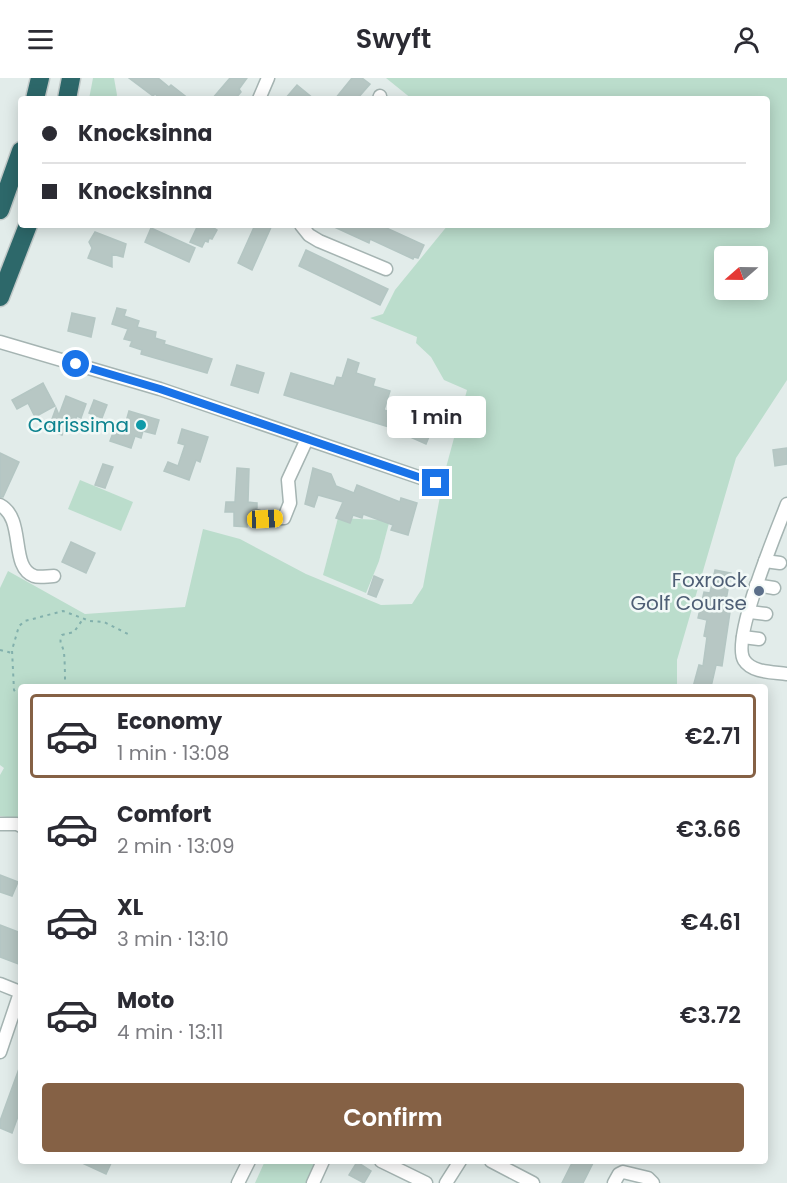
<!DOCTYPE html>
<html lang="en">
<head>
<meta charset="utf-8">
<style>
  body { margin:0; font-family:Poppins,sans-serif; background:#f2f2f3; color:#2b2b33; height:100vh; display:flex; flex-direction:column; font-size:22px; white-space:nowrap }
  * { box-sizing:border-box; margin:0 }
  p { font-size:20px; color:#7c7c81 }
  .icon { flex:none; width:33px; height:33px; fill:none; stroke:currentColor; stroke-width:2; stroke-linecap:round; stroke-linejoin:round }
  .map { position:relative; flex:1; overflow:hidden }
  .side { position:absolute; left:18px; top:606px; width:750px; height:480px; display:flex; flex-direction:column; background:#fff; border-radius:6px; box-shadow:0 3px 15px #0003 }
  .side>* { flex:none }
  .guide { position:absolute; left:18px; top:18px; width:752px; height:132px; border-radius:6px; box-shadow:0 3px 15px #0003; display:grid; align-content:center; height:132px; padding:0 24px; background:#fff }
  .needle { width:39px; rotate:250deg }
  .tools { position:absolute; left:714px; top:168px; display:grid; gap:12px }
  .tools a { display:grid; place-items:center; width:54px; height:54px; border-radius:6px; background:#fff; box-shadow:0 3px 15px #0003; font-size:30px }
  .end { position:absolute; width:27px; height:27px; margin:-14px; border:8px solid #1a73e8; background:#fff; box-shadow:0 0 0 3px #fff }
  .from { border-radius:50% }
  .bubble { position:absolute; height:42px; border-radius:6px; background:#fff; box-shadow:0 3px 15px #0003; font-size:20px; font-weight:600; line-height:42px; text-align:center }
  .car { position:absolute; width:18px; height:36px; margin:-18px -9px; border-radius:8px; box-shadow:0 0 4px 2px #0007; background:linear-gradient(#f5c518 24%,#345 0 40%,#f5c518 0 76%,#345 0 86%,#f5c518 0) }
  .guide b { display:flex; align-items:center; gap:21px; height:57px; font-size:22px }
  .guide b+b { border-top:2px solid #e1e1e2 }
  .guide i { width:15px; height:15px; background:#2b2b33 }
  ul { padding:10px 0 0; list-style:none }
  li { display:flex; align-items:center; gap:18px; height:84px; margin:0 12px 9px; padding:0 12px; border:3px solid transparent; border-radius:6px }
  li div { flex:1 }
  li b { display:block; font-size:22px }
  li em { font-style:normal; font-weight:600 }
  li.selected { border-color:#856145 }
  li>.icon { width:54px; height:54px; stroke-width:1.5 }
  .cta { display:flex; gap:12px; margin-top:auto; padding:12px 24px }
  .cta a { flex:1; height:69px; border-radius:6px; background:#856145; color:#fff; font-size:24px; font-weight:600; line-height:69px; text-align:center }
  header { display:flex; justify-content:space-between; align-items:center; height:78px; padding:0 24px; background:#fff; font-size:27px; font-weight:600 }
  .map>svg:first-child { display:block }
</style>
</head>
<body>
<header><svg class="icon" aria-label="menu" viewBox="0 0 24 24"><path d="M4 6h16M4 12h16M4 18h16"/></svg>Swyft<svg class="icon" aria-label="person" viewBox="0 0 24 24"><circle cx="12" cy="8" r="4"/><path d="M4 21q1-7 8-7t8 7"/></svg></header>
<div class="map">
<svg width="787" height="1105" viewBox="0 0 787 1105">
  <rect width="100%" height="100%" fill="#e2ecea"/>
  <!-- green -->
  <g fill="#bdc" fill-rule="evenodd">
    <path d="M93,0H114L117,17L116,21H89Z"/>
    <path d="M386,0H787V302L736,380L677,582V609H21V741L0,738V697L4,690L0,687V510L8,493L85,536L185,529L203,451L240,461L306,496L381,527L412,526L423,509L444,397L467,312L444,302L431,279L416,265L417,259L370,240L383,236L395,212L448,147H766V21H412ZM724,178H758V212H724Z"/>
    <path d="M80,402L133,424L121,453L68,431Z"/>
    <path d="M338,440L380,442L389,445L379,483L366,515L323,497Z"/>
    <path d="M265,1083H317L307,1105H255Z"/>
  </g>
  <!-- building -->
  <g fill="#b7c7c4" stroke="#b4c6c3" stroke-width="1.5">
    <path d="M129,0H158L169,9L171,7L189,21H161L155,16L153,18Z"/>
    <path d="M230,0H247L239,11L241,14L235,21H212Z"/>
    <path d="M352,0H362L370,6L357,21H335Z"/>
    <path d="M297,7L314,21H285Z"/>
    <path d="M198,147H215L214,150L217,152L212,161L209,160L208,164L205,163L202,169L190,164Z"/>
    <path d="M255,147H272L252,192L238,185Z"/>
    <path d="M330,147H380L424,167L418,180L414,179L413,181L370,161L369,165Z"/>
    <path d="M151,150L195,170L189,184L145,164Z"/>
    <path d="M95,154L126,166L123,179L112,176V189L88,180L92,170L89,164Z"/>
    <path d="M306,172L388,211L380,227L299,188Z"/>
    <path d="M117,230L126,232L124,238L139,243L137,249L156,254L155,260L165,263L164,266L212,281L207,295L141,276L142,272L130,268L132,263L124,261L128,251L112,246Z"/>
    <path d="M72,235L95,240L91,259L68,253Z"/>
    <path d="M348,281L359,285L356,295L375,301L373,308L390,313L384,332L408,340L409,338L433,349L426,366L401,355L402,353L284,317L291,295L334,308L337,299L342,300Z"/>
    <path d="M237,287L264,295L258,315L231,307Z"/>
    <path d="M43,305L55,328L35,339L28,325L17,331L12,322Z"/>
    <path d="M66,318L86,326L81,340L77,338L75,343L68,340L62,357L48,352L56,330L59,337Z"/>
    <path d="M94,322L107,327L102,340L89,335Z"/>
    <path d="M129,333L159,342L155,356L143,353L141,360L135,358L131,370L110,363L114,352L123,354Z"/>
    <path d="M182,351L208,359L200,384L196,382L189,402L164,393L168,384L178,388L185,367L178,365Z"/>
    <path d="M787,370V386L775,388L773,372Z"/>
    <path d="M0,375L19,384L3,419H0Z"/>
    <path d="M103,386L113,389L105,410L95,407Z"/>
    <path d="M237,390L249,391L248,424L257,425V430L251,432L247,438V449L234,448V434H225L226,424H235Z"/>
    <path d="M313,390L331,396L336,408L354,415L357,407L400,424L401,420L417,425L408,457L391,452L393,447L363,436L362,440L353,437L350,445L336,440L343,424L318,417L314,429L305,426Z"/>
    <path d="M71,464L95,475L86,495L62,484Z"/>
    <path d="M715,492L731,495L724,533L730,534L722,588L716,587L711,609H693L699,587L703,588L707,559L704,558L707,542L698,540L704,514L710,515Z"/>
    <path d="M374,498L383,502L376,519L368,516Z"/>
    <path d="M0,797L18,804L12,818L0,814Z"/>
    <path d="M0,847L21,855V887L0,879Z"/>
    <path d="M20,988L21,1030L12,1055L0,1050V1043Z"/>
    <path d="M78,1083H112L106,1096Z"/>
    <path d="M573,1083H594L583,1105H562Z"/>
    <path d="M357,1084L371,1093L364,1105L349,1097Z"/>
  </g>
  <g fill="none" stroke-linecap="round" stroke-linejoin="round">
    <defs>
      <g id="minor">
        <path d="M259,21L268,0"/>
        <path d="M379,21L380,18"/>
        <path d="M301,147L309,157L319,163L386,191"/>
        <path d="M0,264L160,311L436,405"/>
        <path d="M787,426C777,452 731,561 744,582C752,595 774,594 787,596"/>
        <path d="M0,427C26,441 9,489 34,498C39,500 48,498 54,498"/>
        <path d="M256,438L265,441L284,440L290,425L288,402L307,361"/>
        <path d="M765,483L780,485"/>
        <path d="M756,507L774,510"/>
        <path d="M750,534L766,536"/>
        <path d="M743,559L759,561"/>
        <path d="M0,746H17L21,748"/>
        <path d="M0,906L20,914"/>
        <path d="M0,974L21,912"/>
        <path d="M381,1083L426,1105"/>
        <path d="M491,1083L533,1105"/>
        <path d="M238,1105L249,1083"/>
        <path d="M313,1105L323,1083"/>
        <path d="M446,1105L460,1083"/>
        <path d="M614,1105L619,1096L623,1094L648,1100L653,1105"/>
      </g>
      <g id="highway">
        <path d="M35,21L40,0"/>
        <path d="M67,21L71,0"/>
        <path d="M0,132L21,73"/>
        <path d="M0,219L28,147"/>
      </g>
    </defs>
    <!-- minor casing -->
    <use href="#minor" stroke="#a5b4b2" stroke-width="15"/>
    <!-- highway casing -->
    <use href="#highway" stroke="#c1c9c8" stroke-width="21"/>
    <!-- path -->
    <g stroke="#82b0ac" stroke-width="2" stroke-dasharray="3 4.5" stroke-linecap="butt">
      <path d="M0,572L12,575"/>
      <path d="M65,609C65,598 65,586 64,575C63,567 58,565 62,557L74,554L83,541"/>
      <path d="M21,617L16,615L14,612L12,572L19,548L25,543L63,533L90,543L104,544L130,557"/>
    </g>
    <!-- minor -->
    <use href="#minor" stroke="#fff" stroke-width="12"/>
    <!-- highway -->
    <use href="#highway" stroke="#2d686a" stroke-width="18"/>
  </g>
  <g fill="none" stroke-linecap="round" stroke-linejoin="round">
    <!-- route -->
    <path stroke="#1a73e8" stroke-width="8" d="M76,286L160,311L436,405"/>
  </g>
  <!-- markers -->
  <circle fill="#0f9aa8" stroke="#f2f9f7" stroke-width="2" cx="141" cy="347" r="6"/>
  <circle fill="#5c6f8a" stroke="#f2f9f7" stroke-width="2" cx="759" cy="513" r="6"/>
  <g text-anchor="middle" stroke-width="5" stroke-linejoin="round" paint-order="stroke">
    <!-- culture labels -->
    <g font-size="20" fill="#0d838f" stroke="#f2f9f7" text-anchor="end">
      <text x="129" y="354">Carissima</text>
    </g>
    <!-- service labels -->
    <g font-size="20" fill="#4e5e75" stroke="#f2f9f7" text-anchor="end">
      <text x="747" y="509">Foxrock<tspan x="747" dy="23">Golf Course</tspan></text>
    </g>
  </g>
</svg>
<div class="tools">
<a><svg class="needle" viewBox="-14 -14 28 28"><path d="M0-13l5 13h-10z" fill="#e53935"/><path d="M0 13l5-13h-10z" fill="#7c7c81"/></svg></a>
</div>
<i class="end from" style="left:76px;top:286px"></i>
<i class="end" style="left:436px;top:405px"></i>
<div class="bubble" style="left:387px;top:318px;width:99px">1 min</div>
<i class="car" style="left:265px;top:441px;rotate:87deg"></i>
<div class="guide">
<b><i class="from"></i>Knocksinna</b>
<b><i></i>Knocksinna</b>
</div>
<section class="side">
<ul>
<li class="selected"><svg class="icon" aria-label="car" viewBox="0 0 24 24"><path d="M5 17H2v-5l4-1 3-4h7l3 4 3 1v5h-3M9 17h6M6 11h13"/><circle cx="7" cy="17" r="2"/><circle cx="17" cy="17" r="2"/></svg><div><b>Economy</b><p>1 min · 13:08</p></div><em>€2.71</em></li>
<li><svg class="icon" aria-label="car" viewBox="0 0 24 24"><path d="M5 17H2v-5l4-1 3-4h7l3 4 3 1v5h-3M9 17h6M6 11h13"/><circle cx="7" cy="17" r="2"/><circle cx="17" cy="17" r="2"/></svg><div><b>Comfort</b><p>2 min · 13:09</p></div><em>€3.66</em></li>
<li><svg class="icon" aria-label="car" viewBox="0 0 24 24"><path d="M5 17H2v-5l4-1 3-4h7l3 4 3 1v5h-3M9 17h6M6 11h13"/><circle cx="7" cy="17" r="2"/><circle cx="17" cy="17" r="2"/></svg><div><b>XL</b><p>3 min · 13:10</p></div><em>€4.61</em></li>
<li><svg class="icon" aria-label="car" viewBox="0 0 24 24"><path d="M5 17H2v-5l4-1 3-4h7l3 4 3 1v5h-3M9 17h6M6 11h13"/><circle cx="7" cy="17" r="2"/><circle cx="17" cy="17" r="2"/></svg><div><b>Moto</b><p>4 min · 13:11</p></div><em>€3.72</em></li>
</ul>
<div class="cta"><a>Confirm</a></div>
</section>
</div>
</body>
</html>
